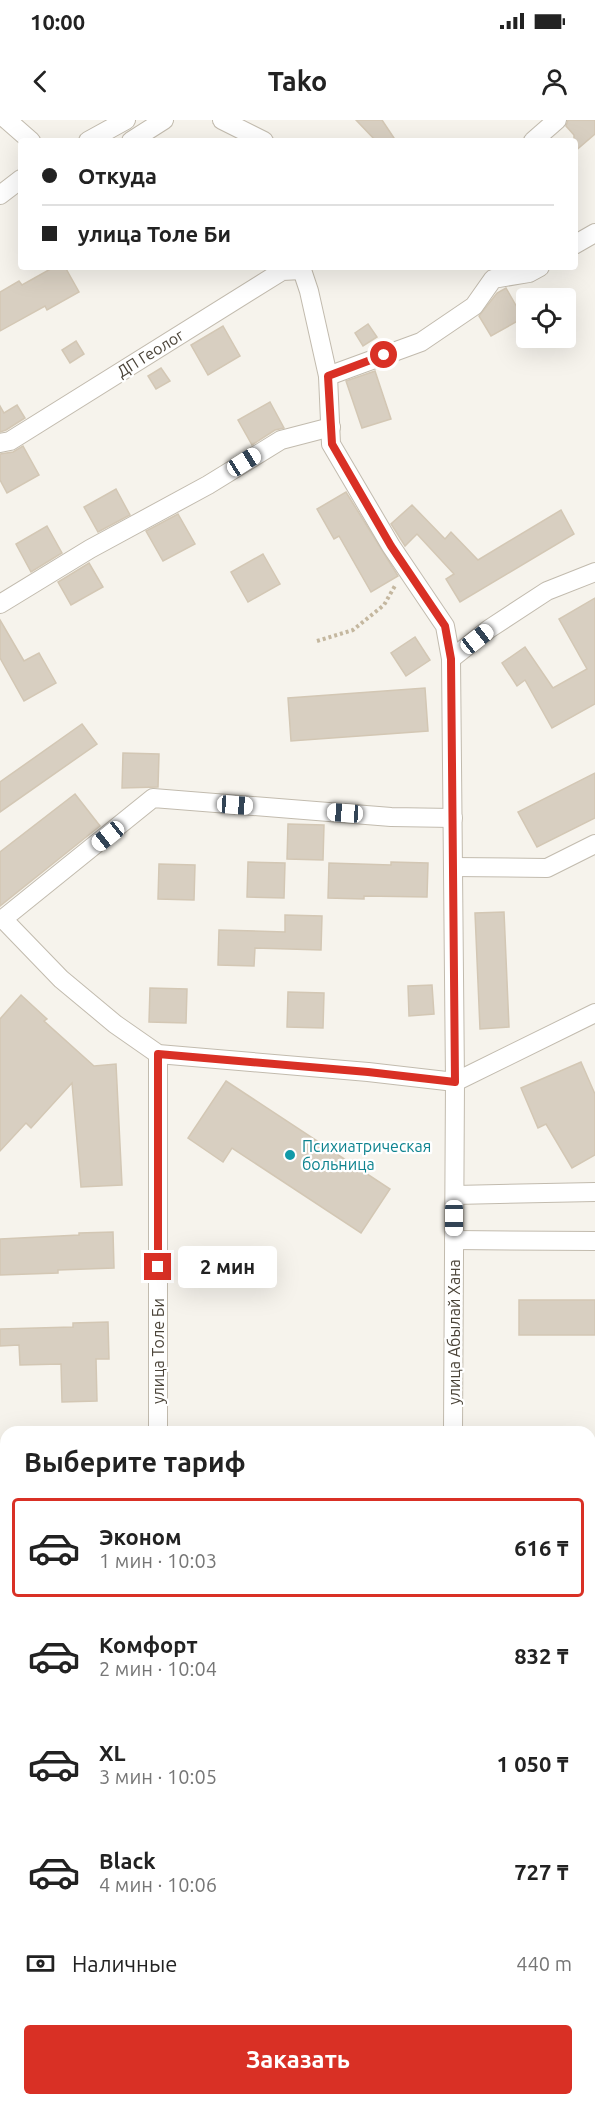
<!DOCTYPE html>
<html lang="ru">
<head>
<meta charset="utf-8">
<style>
  body { margin:0; font-family:Ubuntu,sans-serif; background:#f2f2f2; color:#222; height:100vh; display:flex; flex-direction:column; font-size:22px; white-space:nowrap }
  * { box-sizing:border-box; margin:0 }
  p { font-size:20px; color:#767676 }
  .icon { flex:none; width:33px; height:33px; fill:none; stroke:currentColor; stroke-width:2; stroke-linecap:round; stroke-linejoin:round }
  .map { position:relative; flex:1; overflow:hidden }
  .panel { position:absolute; left:0px; top:1306px; width:596px; height:680px; display:flex; flex-direction:column; background:#fff; border-radius:18px 18px 0 0; box-shadow:0 6px 24px #0002 }
  .panel>* { flex:none }
  .guide { position:absolute; left:18px; top:18px; width:560px; height:132px; border-radius:6px; box-shadow:0 6px 24px #0002; display:grid; align-content:center; height:132px; padding:0 24px; background:#fff }
  .tools { position:absolute; left:516px; top:168px; display:grid; gap:12px }
  .tools a { display:grid; place-items:center; width:60px; height:60px; border-radius:6px; background:#fff; box-shadow:0 6px 24px #0002; font-size:30px }
  .end { position:absolute; width:27px; height:27px; margin:-14px; border:8px solid #d93025; background:#fff; box-shadow:0 0 0 3px #fff }
  .from { border-radius:50% }
  .bubble { position:absolute; height:42px; border-radius:6px; background:#fff; box-shadow:0 6px 24px #0002; font-size:20px; font-weight:700; line-height:42px; text-align:center }
  .car { position:absolute; width:18px; height:36px; margin:-18px -9px; border-radius:8px; box-shadow:0 0 4px 2px #0007; background:linear-gradient(#fff 24%,#345 0 40%,#fff 0 76%,#345 0 86%,#fff 0) }
  .guide b { display:flex; align-items:center; gap:21px; height:57px; font-size:22px }
  .guide b+b { border-top:2px solid #e0e0e0 }
  .guide i { width:15px; height:15px; background:#222 }
  ul { padding:0; list-style:none }
  li { display:flex; align-items:center; gap:18px; height:99px; margin:0 12px 9px; padding:0 12px; border:3px solid transparent; border-radius:6px }
  li div { flex:1 }
  li b { display:block; font-size:22px }
  li em { font-style:normal; font-weight:700 }
  li.current { border-color:#d93025 }
  li>.icon { width:54px; height:54px; stroke-width:1.5 }
  h2 { padding:0 24px; font-size:27px; line-height:72px }
  .pay { display:flex; align-items:center; gap:15px; height:66px; padding:0 24px; font-size:22px }
  .pay p { margin-inline-start:auto }
  .cta { display:flex; gap:12px; margin-top:auto; padding:12px 24px }
  .cta a { flex:1; height:69px; border-radius:6px; background:#d93025; color:#fff; font-size:24px; font-weight:700; line-height:69px; text-align:center }
  .status { display:flex; justify-content:space-between; align-items:center; height:42px; padding:0 30px; background:#fff; direction:ltr }
  .status svg { height:16px; fill:currentColor }
  header { display:flex; justify-content:space-between; align-items:center; height:78px; padding:0 24px; background:#fff; font-size:27px; font-weight:700 }
  .map>svg:first-child { display:block }
</style>
</head>
<body>
<div class="status"><b>10:00</b><svg viewBox="0 0 49 12"><path d="M0 12V9h3v3zM5 12V6h3v6zM10 12V3h3v9zM15 12V0h3v12zM26 1h20v11H26zM47 4h2v5h-2z"/></svg></div>
<header><svg class="icon" aria-label="back" viewBox="0 0 24 24"><path d="M15 5l-7 7 7 7"/></svg>Tako<svg class="icon" aria-label="person" viewBox="0 0 24 24"><circle cx="12" cy="8" r="4"/><path d="M4 21q1-7 8-7t8 7"/></svg></header>
<div class="map">
<svg width="595" height="1985" viewBox="0 0 595 1985">
  <rect width="100%" height="100%" fill="#f6f3ec"/>
  <!-- building -->
  <g fill="#d8cfc1" stroke="#d3c7b4" stroke-width="1.5">
    <path d="M356,0H382L396,21H376Z"/>
    <path d="M568,0H595V14L574,32V15L566,6Z"/>
    <path d="M54,147H65L79,172L47,190L45,186L0,211V172L19,161L22,165Z"/>
    <path d="M506,168L523,198L491,216L479,196L497,173Z"/>
    <path d="M368,204L377,217L363,226L355,213Z"/>
    <path d="M223,206L240,236L208,255L191,225Z"/>
    <path d="M76,221L84,234L70,243L62,230Z"/>
    <path d="M161,248L170,261L156,269L148,256Z"/>
    <path d="M375,251L391,299L362,308L346,261Z"/>
    <path d="M270,282L284,308L275,310L252,325L238,300Z"/>
    <path d="M17,285L25,298L6,310L0,312V286L4,293Z"/>
    <path d="M23,326L39,355L7,373L0,360V334L13,332Z"/>
    <path d="M116,369L130,395L98,412L84,387Z"/>
    <path d="M346,372L398,456L371,472L339,416L334,419L317,389Z"/>
    <path d="M412,385L445,419L451,412L478,440L561,390L574,414L460,482L446,459L454,454L417,414L405,426L391,404Z"/>
    <path d="M178,394L195,424L163,441L146,411Z"/>
    <path d="M47,406L62,433L31,452L16,424Z"/>
    <path d="M263,434L280,464L248,482L231,452Z"/>
    <path d="M89,443L103,467L71,485L58,462Z"/>
    <path d="M595,478V584L552,608L525,560L517,566L502,543L525,527L553,568L587,549L559,499Z"/>
    <path d="M0,500L24,541L39,533L56,563L24,581L0,538Z"/>
    <path d="M415,517L430,540L406,556L391,533Z"/>
    <path d="M425,568L428,611L291,621L288,578Z"/>
    <path d="M82,604L97,624L0,692V662Z"/>
    <path d="M123,633L159,634L158,667L122,668Z"/>
    <path d="M595,653V698L537,727L518,692Z"/>
    <path d="M75,674L100,706L0,786V732Z"/>
    <path d="M288,704L324,705L323,740L287,739Z"/>
    <path d="M248,742L285,743L284,778L247,777Z"/>
    <path d="M391,742L428,743L427,777L364,776V779L328,778L329,743L391,745Z"/>
    <path d="M159,744L195,745L194,780L158,779Z"/>
    <path d="M504,792L509,907L480,909L475,793Z"/>
    <path d="M285,795L322,796L321,830L255,828L254,846L218,845L219,810L285,812Z"/>
    <path d="M432,865L434,894L409,896L408,866Z"/>
    <path d="M150,868L187,869L186,903L149,902Z"/>
    <path d="M288,872L324,873L323,908L287,907Z"/>
    <path d="M21,875L47,899L44,901L94,946L116,944L122,1065L81,1067L72,963L31,1008L26,1003L0,1031V899Z"/>
    <path d="M581,942L595,974V1035L572,1048L546,1004L538,1008L521,968Z"/>
    <path d="M226,961L390,1069L361,1113L232,1028L223,1042L188,1018Z"/>
    <path d="M113,1112L114,1148L58,1150V1153L0,1155V1119L79,1115V1113Z"/>
    <rect x="519" y="1180" width="76" height="35"/>
    <path d="M108,1202L109,1239H96L97,1281L62,1282L61,1244L20,1245L19,1225L0,1226V1209L73,1207V1203Z"/>
  </g>
  <g fill="none" stroke-linecap="round" stroke-linejoin="round">
    <defs>
      <g id="minor">
        <path d="M7,0L31,21"/>
        <path d="M222,0L264,21"/>
        <path d="M88,21L126,0"/>
        <path d="M131,21L164,0"/>
        <path d="M533,21L557,0"/>
        <path d="M0,75L21,59"/>
        <path d="M574,125L595,113"/>
        <path d="M301,147L309,171L328,256L331,324L391,426L445,506L451,539L455,962L453,1312"/>
        <path d="M328,256L421,222L474,186L493,159L529,153L540,147"/>
        <path d="M0,323L10,321L282,151L302,150"/>
        <path d="M0,484L90,429L208,365L281,320L331,307"/>
        <path d="M451,539L489,509L547,471L595,452"/>
        <path d="M453,698L391,697L153,678L3,799L61,859L115,904L158,934L368,952L455,962L595,893"/>
        <path d="M453,747L547,748L595,724"/>
        <path d="M158,934V1312"/>
        <path d="M455,1075L595,1072"/>
        <path d="M454,1120L595,1121"/>
        <path d="M0,1423H6"/>
        <path d="M590,1429H595"/>
        <path d="M590,1524H595"/>
        <path d="M590,1801H595"/>
      </g>
      <g id="tertiary">
        <path d="M0,1930H6"/>
        <path d="M590,1934H595"/>
      </g>
    </defs>
    <!-- minor casing -->
    <use href="#minor" stroke="#c2bbae" stroke-width="20"/>
    <!-- tertiary casing -->
    <use href="#tertiary" stroke="#c2bbae" stroke-width="25"/>
    <!-- path -->
    <g stroke="#c4b79f" stroke-width="4" stroke-dasharray="3 3" stroke-linecap="butt">
      <path d="M317,521L353,510L384,485L396,464"/>
      <path d="M390,1985V1980"/>
    </g>
    <!-- minor -->
    <use href="#minor" stroke="#fff" stroke-width="18"/>
    <!-- tertiary -->
    <use href="#tertiary" stroke="#fff" stroke-width="22"/>
  </g>
  <g fill="none" stroke-linecap="round" stroke-linejoin="round">
    <!-- route -->
    <path stroke="#d93025" stroke-width="8" d="M158,1147V934L368,952L455,962L451,539L445,506L391,426L332,324L328,256L384,235"/>
  </g>
  <!-- markers -->
  <circle fill="#0f9aa8" stroke="#fff" stroke-width="2" cx="290" cy="1035" r="6"/>
  <g text-anchor="middle" stroke-width="4.5" stroke-linejoin="round" paint-order="stroke">
    <!-- street labels -->
    <g font-size="16" fill="#4b4439" stroke="#fff">
      <text transform="translate(150 233) rotate(-32)" y="6">ДП Геолог</text>
      <text transform="translate(454 1212) rotate(-90)" y="6">улица Абылай Хана</text>
      <text transform="translate(158 1231) rotate(-90)" y="6">улица Толе Би</text>
    </g>
    <!-- culture labels -->
    <g font-size="16" fill="#0d838f" stroke="#fff" text-anchor="start">
      <text x="302" y="1032">Психиатрическая<tspan x="302" dy="18">больница</tspan></text>
    </g>
  </g>
</svg>
<div class="tools">
<a><svg class="icon" aria-label="locate" viewBox="0 0 24 24"><circle cx="12" cy="12" r="6"/><path d="M12 2v4M12 18v4M2 12h4M18 12h4"/></svg></a>
</div>
<i class="end from" style="left:384px;top:235px"></i>
<i class="end" style="left:158px;top:1147px"></i>
<div class="bubble" style="left:178px;top:1126px;width:99px">2 мин</div>
<i class="car" style="left:244px;top:342px;rotate:58deg"></i>
<i class="car" style="left:477px;top:519px;rotate:52deg"></i>
<i class="car" style="left:235px;top:685px;rotate:94deg"></i>
<i class="car" style="left:345px;top:693px;rotate:274deg"></i>
<i class="car" style="left:108px;top:716px;rotate:231deg"></i>
<i class="car" style="left:454px;top:1098px;rotate:180deg"></i>
<div class="guide">
<b><i class="from"></i>Откуда</b>
<b><i></i>улица Толе Би</b>
</div>
<section class="panel">
<h2>Выберите тариф</h2>
<ul>
<li class="current"><svg class="icon" aria-label="car" viewBox="0 0 24 24"><path d="M5 17H2v-5l4-1 3-4h7l3 4 3 1v5h-3M9 17h6M6 11h13"/><circle cx="7" cy="17" r="2"/><circle cx="17" cy="17" r="2"/></svg><div><b>Эконом</b><p>1 мин · 10:03</p></div><em>616 ₸</em></li>
<li><svg class="icon" aria-label="car" viewBox="0 0 24 24"><path d="M5 17H2v-5l4-1 3-4h7l3 4 3 1v5h-3M9 17h6M6 11h13"/><circle cx="7" cy="17" r="2"/><circle cx="17" cy="17" r="2"/></svg><div><b>Комфорт</b><p>2 мин · 10:04</p></div><em>832 ₸</em></li>
<li><svg class="icon" aria-label="car" viewBox="0 0 24 24"><path d="M5 17H2v-5l4-1 3-4h7l3 4 3 1v5h-3M9 17h6M6 11h13"/><circle cx="7" cy="17" r="2"/><circle cx="17" cy="17" r="2"/></svg><div><b>XL</b><p>3 мин · 10:05</p></div><em>1 050 ₸</em></li>
<li><svg class="icon" aria-label="car" viewBox="0 0 24 24"><path d="M5 17H2v-5l4-1 3-4h7l3 4 3 1v5h-3M9 17h6M6 11h13"/><circle cx="7" cy="17" r="2"/><circle cx="17" cy="17" r="2"/></svg><div><b>Black</b><p>4 мин · 10:06</p></div><em>727 ₸</em></li>
</ul>
<div class="pay"><svg class="icon" aria-label="cash" viewBox="0 0 24 24"><path d="M3 7h18v10H3z"/><circle cx="12" cy="12" r="2"/></svg>Наличные<p>440 m</p></div>
<div class="cta"><a>Заказать</a></div>
</section>
</div>
</body>
</html>
